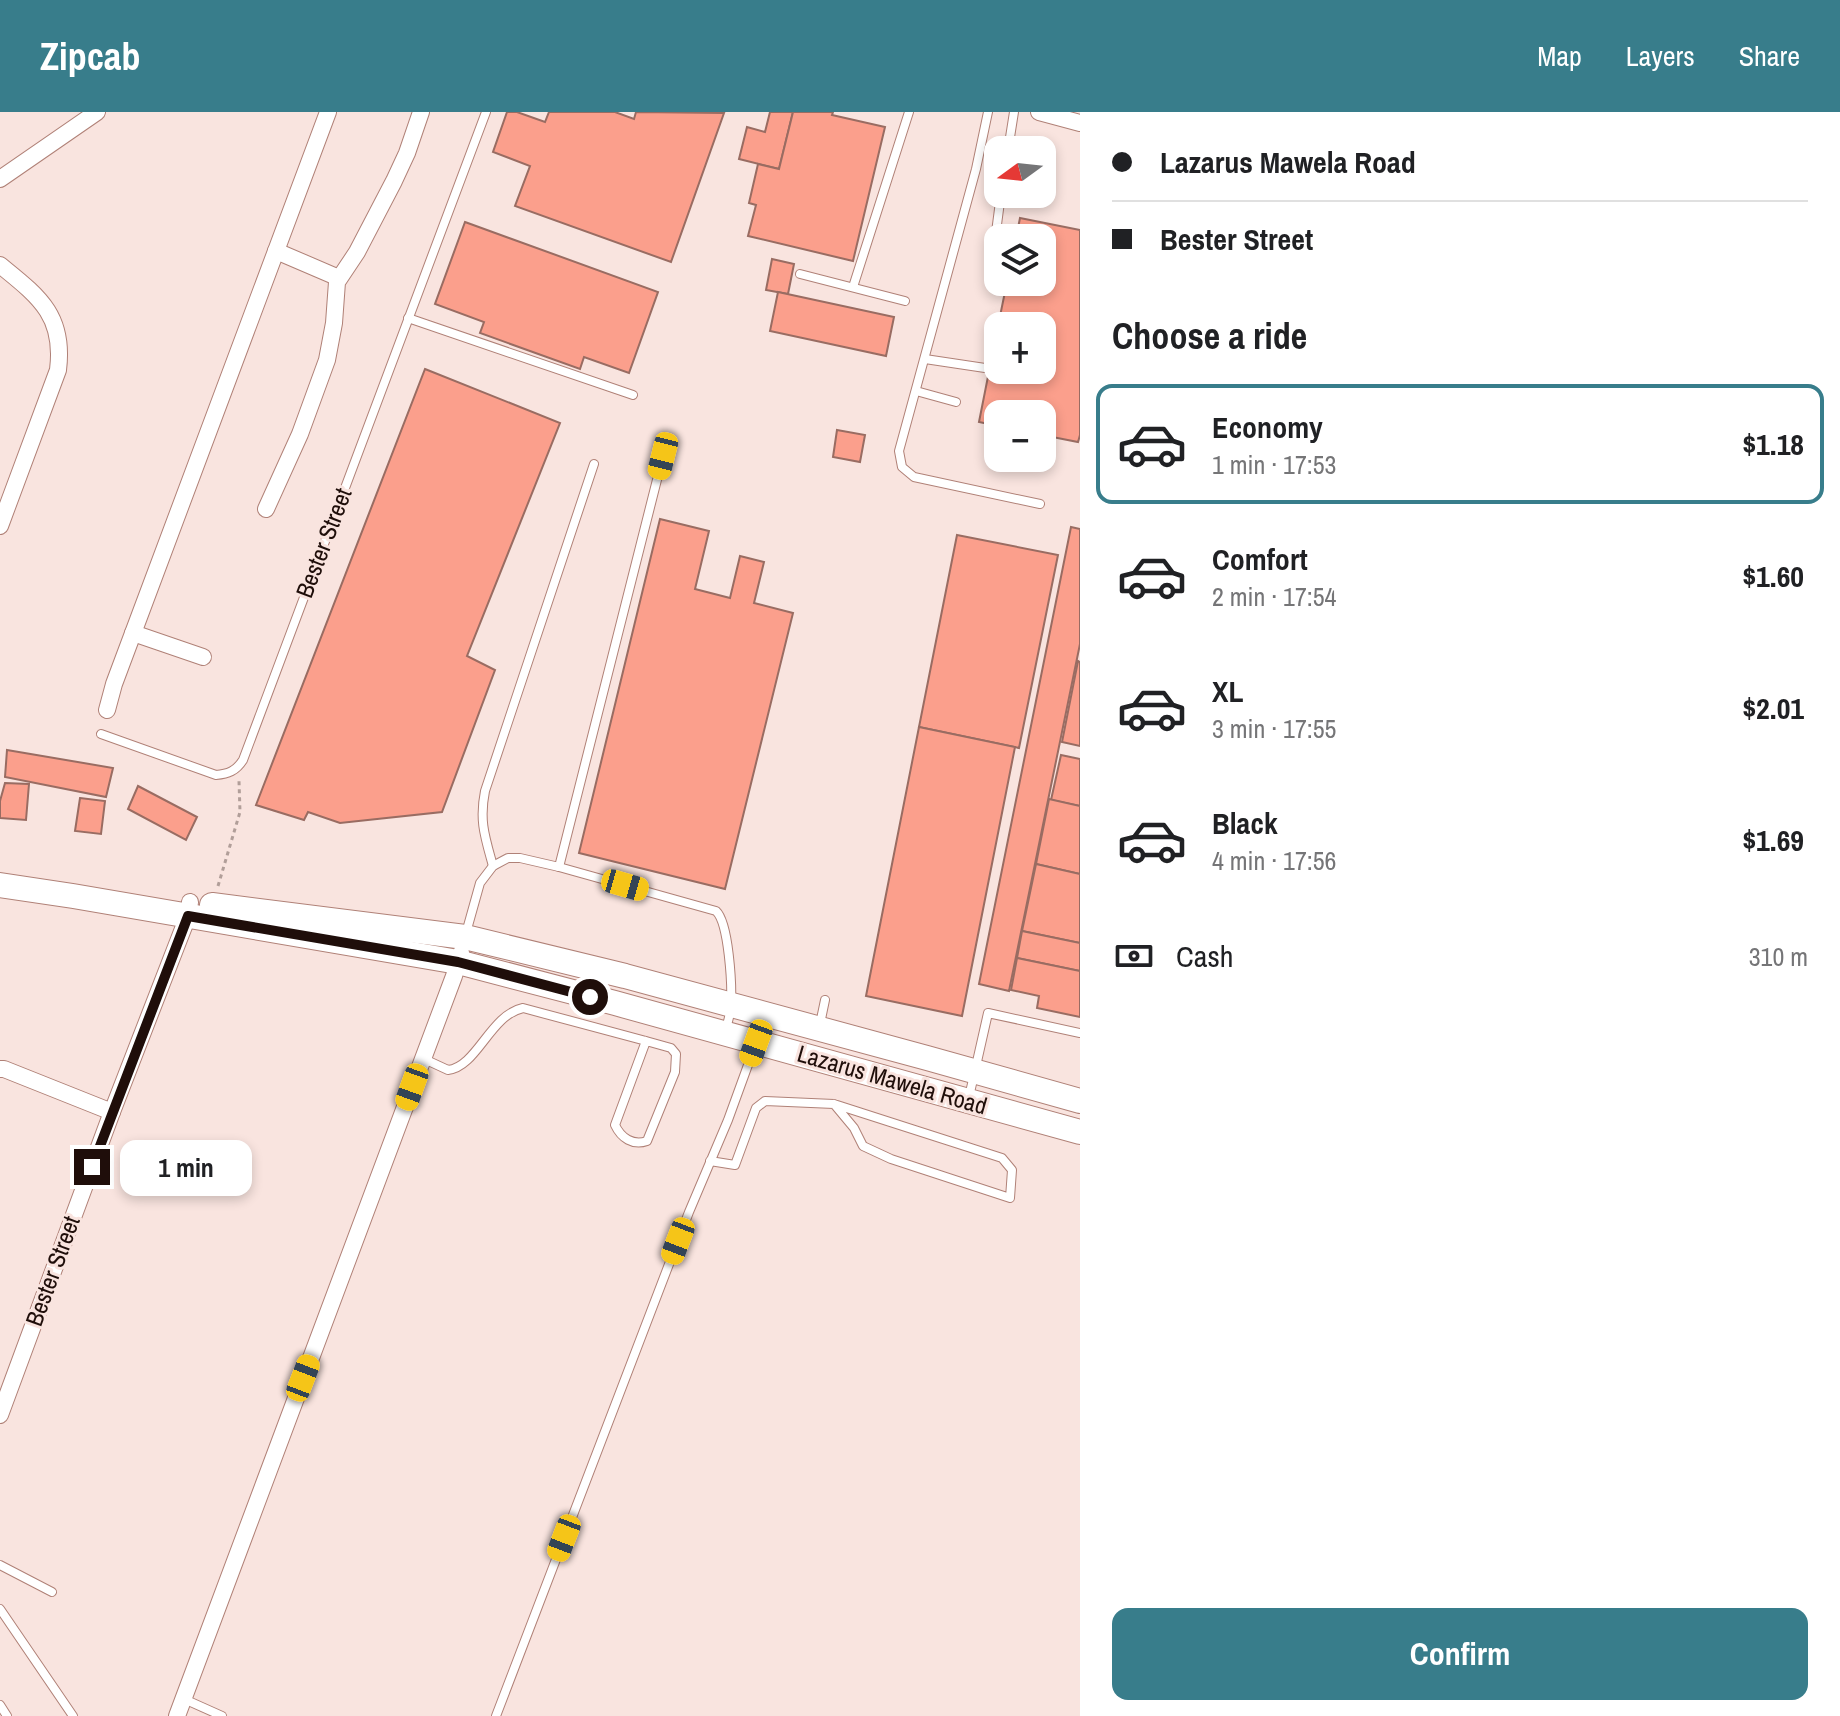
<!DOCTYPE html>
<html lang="en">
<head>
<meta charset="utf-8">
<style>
  body { margin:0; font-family:"Archivo Narrow",sans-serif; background:#f2f2f2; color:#202124; height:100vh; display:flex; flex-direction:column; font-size:30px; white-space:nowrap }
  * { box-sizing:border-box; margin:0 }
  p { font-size:26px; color:#757577 }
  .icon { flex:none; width:44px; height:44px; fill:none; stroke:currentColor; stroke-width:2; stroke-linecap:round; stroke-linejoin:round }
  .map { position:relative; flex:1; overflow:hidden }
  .sheet { display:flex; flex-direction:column; background:#fff; width:760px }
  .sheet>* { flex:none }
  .hud { display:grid; align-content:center; height:176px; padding:0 32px; background:#fff }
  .needle { width:52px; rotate:255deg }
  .buttons { position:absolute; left:984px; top:24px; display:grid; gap:16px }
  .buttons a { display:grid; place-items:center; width:72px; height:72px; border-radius:16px; background:#fff; box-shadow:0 4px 12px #0003; font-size:40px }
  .end { position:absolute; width:36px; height:36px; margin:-18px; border:10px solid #1f0e0a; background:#fff; box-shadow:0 0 0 4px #fff }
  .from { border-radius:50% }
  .bubble { position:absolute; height:56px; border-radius:16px; background:#fff; box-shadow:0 4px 12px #0003; font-size:26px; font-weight:800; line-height:56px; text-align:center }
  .car { position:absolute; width:24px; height:48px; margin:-24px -12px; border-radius:10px; box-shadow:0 0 6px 2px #0007; background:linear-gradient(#f5c518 24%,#345 0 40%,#f5c518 0 76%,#345 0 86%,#f5c518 0) }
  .hud b { display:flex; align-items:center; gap:28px; height:76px; font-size:30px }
  .hud b+b { border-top:2px solid #e0e0e0 }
  .hud i { width:20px; height:20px; background:#202124 }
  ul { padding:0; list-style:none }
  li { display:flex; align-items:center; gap:24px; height:120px; margin:0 16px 12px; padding:0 16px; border:4px solid transparent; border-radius:16px }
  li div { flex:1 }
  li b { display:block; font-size:30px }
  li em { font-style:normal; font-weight:800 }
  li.selected { border-color:#387d8b }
  li>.icon { width:72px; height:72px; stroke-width:1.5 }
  h2 { padding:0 32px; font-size:36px; line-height:96px }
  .pay { display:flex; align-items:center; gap:20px; height:88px; padding:0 32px; font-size:30px }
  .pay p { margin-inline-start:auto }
  .primary-button { display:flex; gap:16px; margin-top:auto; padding:16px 32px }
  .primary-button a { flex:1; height:92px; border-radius:16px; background:#387d8b; color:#fff; font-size:32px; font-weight:800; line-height:92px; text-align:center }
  header { display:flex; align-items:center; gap:48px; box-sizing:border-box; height:112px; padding:0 40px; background:#387d8b; color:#fff }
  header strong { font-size:38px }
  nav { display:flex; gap:44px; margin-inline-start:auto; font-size:28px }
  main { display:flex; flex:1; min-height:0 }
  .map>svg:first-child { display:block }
</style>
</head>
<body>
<header>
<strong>Zipcab</strong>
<nav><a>Map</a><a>Layers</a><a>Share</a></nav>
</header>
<main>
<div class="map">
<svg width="1080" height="1604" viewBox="0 0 1080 1604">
  <rect width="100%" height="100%" fill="#f9e4df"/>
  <!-- building -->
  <g fill="#fb9f8c" stroke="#996c62" stroke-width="2">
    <path d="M507,0H517L545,10L549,0H615L634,7L636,0L724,1L671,150L515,94L530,54L493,40Z"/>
    <path d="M770,0H793L779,57L739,47L747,15L765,20Z"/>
    <path d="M793,0H833L832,3L885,15L853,149L748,124L756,93L749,91L758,52L779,57Z"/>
    <path d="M1020,106L1080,118V323L1078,330L1042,323V302H998V314L979,310L998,214V258H1042V214H998L1007,170H1042V126H1016Z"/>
    <path d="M465,110L658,180L629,261L584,245L580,257L480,221L484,210L435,192Z"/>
    <path d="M772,147L794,152L788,182L766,178Z"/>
    <path d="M778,180L894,205L886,244L770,219Z"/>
    <path d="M425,257L560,311L467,544L495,558L442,700L340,711L308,700L304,708L256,693Z"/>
    <path d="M837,318L865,323L860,350L833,345Z"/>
    <path d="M660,407L709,419L695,477L730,486L740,444L764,450L754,491L793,501L725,777L579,741Z"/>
    <path d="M1071,415L1080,417V532L1009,879L979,872Z"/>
    <path d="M957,423L1058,443L1019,636L919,615Z"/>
    <path d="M1078,549L1080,550V634L1062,630Z"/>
    <path d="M919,615L1015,635L962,904L866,884Z"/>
    <path d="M7,638L113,656L106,685L5,665Z"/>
    <path d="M1061,643L1080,647V694L1051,688Z"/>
    <path d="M5,671L29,672L26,708L0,706V689Z"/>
    <path d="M138,674L197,705L186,728L128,697Z"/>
    <path d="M80,686L105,689L101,722L75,719Z"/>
    <path d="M1049,687L1080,694V762L1036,752Z"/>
    <path d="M1036,752L1080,762V831L1022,819Z"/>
    <path d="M1022,819L1080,831V859L1017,846Z"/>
    <path d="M1017,846L1080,859V905L1037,896L1039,884L1011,878Z"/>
  </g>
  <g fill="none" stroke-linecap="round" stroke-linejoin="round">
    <defs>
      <g id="lane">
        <path d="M988,0L976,57L899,339L902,355L914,365L1040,392"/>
        <path d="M1008,38L1014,0"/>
        <path d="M993,143L1001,82"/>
        <path d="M800,162L905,189"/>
        <path d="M853,175L909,0"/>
        <path d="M408,206L633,283"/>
        <path d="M925,247L985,256"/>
        <path d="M916,279L956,290"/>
        <path d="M101,622L216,663C228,662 236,659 243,648L486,0"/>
        <path d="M493,754C485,725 479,709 485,679L594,352"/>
        <path d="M559,755L663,344"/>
        <path d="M466,821L480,771L493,754L508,746H520L559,755L716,799C729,811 732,873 731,892C731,900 728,909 726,917"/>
        <path d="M820,912L825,888"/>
        <path d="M422,946L448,958C477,955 490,903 523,896L646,929L671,936L676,942L675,960L647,1029C633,1034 621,1026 615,1013L646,929"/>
        <path d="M969,985L988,901L1080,921"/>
        <path d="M710,1049L735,1053L756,996L765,989L834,992L1002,1046L1012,1058L1010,1086L891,1047L863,1034L854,1016L834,992"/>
        <path d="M0,1453L52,1480"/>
        <path d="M0,1497L73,1604"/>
        <path d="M184,1587L222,1604"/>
        <path d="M0,1593L7,1604"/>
        <path d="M496,1604L689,1100L728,1008L756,931L762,902"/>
      </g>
      <g id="street">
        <path d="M1039,0L1080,11"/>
        <path d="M0,67L97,0"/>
        <path d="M276,139L339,166"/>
        <path d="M0,153C38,184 65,203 58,258L0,414"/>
        <path d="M266,397L300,322L327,248L334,211L337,170L357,140L394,69L407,41L421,0"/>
        <path d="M133,521L203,545"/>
        <path d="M107,598L114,572L328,0"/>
        <path d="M0,957H4L112,1000"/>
        <path d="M0,1303L112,1000L188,804L190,790"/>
        <path d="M177,1604L454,864L461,841"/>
      </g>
      <g id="primary">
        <path d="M0,773L73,784L458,850L615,891L1080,1020"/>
        <path d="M212,793L465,825L625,864L927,946L1080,989"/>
      </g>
    </defs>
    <!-- lane casing -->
    <use href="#lane" stroke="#b08177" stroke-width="10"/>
    <!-- street casing -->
    <use href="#street" stroke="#b08177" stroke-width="18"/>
    <!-- primary casing -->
    <use href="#primary" stroke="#b08177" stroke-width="26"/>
    <!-- path -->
    <path stroke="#b19e99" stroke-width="3" stroke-dasharray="4 4" stroke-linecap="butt" d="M218,774L240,700L239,669"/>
    <!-- lane -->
    <use href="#lane" stroke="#fff" stroke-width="8"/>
    <!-- street -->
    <use href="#street" stroke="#fff" stroke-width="16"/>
    <!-- primary -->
    <use href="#primary" stroke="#fff" stroke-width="24"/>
  </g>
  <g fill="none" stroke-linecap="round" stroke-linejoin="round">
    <!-- route -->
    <path stroke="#1f0e0a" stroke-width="10" d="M92,1055L188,804L458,850L590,885"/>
  </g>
  <g text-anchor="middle" stroke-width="6" stroke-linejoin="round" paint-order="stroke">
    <!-- street labels -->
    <g font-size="24" fill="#1f0e0a" stroke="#f9e4df">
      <text transform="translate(324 431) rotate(-69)" y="8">Bester Street</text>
      <text transform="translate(892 968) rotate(16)" y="8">Lazarus Mawela Road</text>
      <text transform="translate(53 1159) rotate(-70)" y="8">Bester Street</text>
    </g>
  </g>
</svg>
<div class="buttons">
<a><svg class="needle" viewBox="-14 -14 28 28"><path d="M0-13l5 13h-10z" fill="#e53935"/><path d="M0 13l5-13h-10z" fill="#757577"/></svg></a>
<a><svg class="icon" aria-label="layers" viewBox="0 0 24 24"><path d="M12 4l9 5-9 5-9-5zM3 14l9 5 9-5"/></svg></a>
<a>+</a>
<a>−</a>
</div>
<i class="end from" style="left:590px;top:885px"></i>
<i class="end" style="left:92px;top:1055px"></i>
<div class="bubble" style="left:120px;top:1028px;width:132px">1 min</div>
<i class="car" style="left:663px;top:344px;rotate:194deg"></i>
<i class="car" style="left:625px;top:773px;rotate:106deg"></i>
<i class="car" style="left:756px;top:931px;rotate:200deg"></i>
<i class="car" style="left:412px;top:975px;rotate:200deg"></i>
<i class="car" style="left:678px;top:1129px;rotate:201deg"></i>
<i class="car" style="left:303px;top:1266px;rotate:21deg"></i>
<i class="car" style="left:564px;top:1426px;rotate:201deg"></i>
</div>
<section class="sheet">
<div class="hud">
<b><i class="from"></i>Lazarus Mawela Road</b>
<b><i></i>Bester Street</b>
</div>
<h2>Choose a ride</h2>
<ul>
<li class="selected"><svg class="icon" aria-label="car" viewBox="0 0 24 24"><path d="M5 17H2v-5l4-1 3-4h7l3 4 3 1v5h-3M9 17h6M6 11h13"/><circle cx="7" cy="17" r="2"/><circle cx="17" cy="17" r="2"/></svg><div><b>Economy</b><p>1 min · 17:53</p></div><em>$1.18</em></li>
<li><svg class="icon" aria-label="car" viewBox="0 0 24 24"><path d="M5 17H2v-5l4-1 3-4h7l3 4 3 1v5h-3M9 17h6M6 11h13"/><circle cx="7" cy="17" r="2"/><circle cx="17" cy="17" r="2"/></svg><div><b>Comfort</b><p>2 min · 17:54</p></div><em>$1.60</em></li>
<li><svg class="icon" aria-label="car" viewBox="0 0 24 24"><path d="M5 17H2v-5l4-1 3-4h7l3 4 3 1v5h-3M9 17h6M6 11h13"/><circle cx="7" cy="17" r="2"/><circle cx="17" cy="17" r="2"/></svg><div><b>XL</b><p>3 min · 17:55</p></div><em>$2.01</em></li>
<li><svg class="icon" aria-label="car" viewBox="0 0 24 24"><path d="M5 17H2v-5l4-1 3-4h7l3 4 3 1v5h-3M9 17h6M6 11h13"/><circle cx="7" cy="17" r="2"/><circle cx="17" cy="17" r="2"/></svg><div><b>Black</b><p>4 min · 17:56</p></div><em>$1.69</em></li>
</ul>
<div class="pay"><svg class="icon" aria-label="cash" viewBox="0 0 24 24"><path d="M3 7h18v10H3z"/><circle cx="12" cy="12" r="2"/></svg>Cash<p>310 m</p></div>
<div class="primary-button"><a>Confirm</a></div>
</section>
</main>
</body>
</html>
